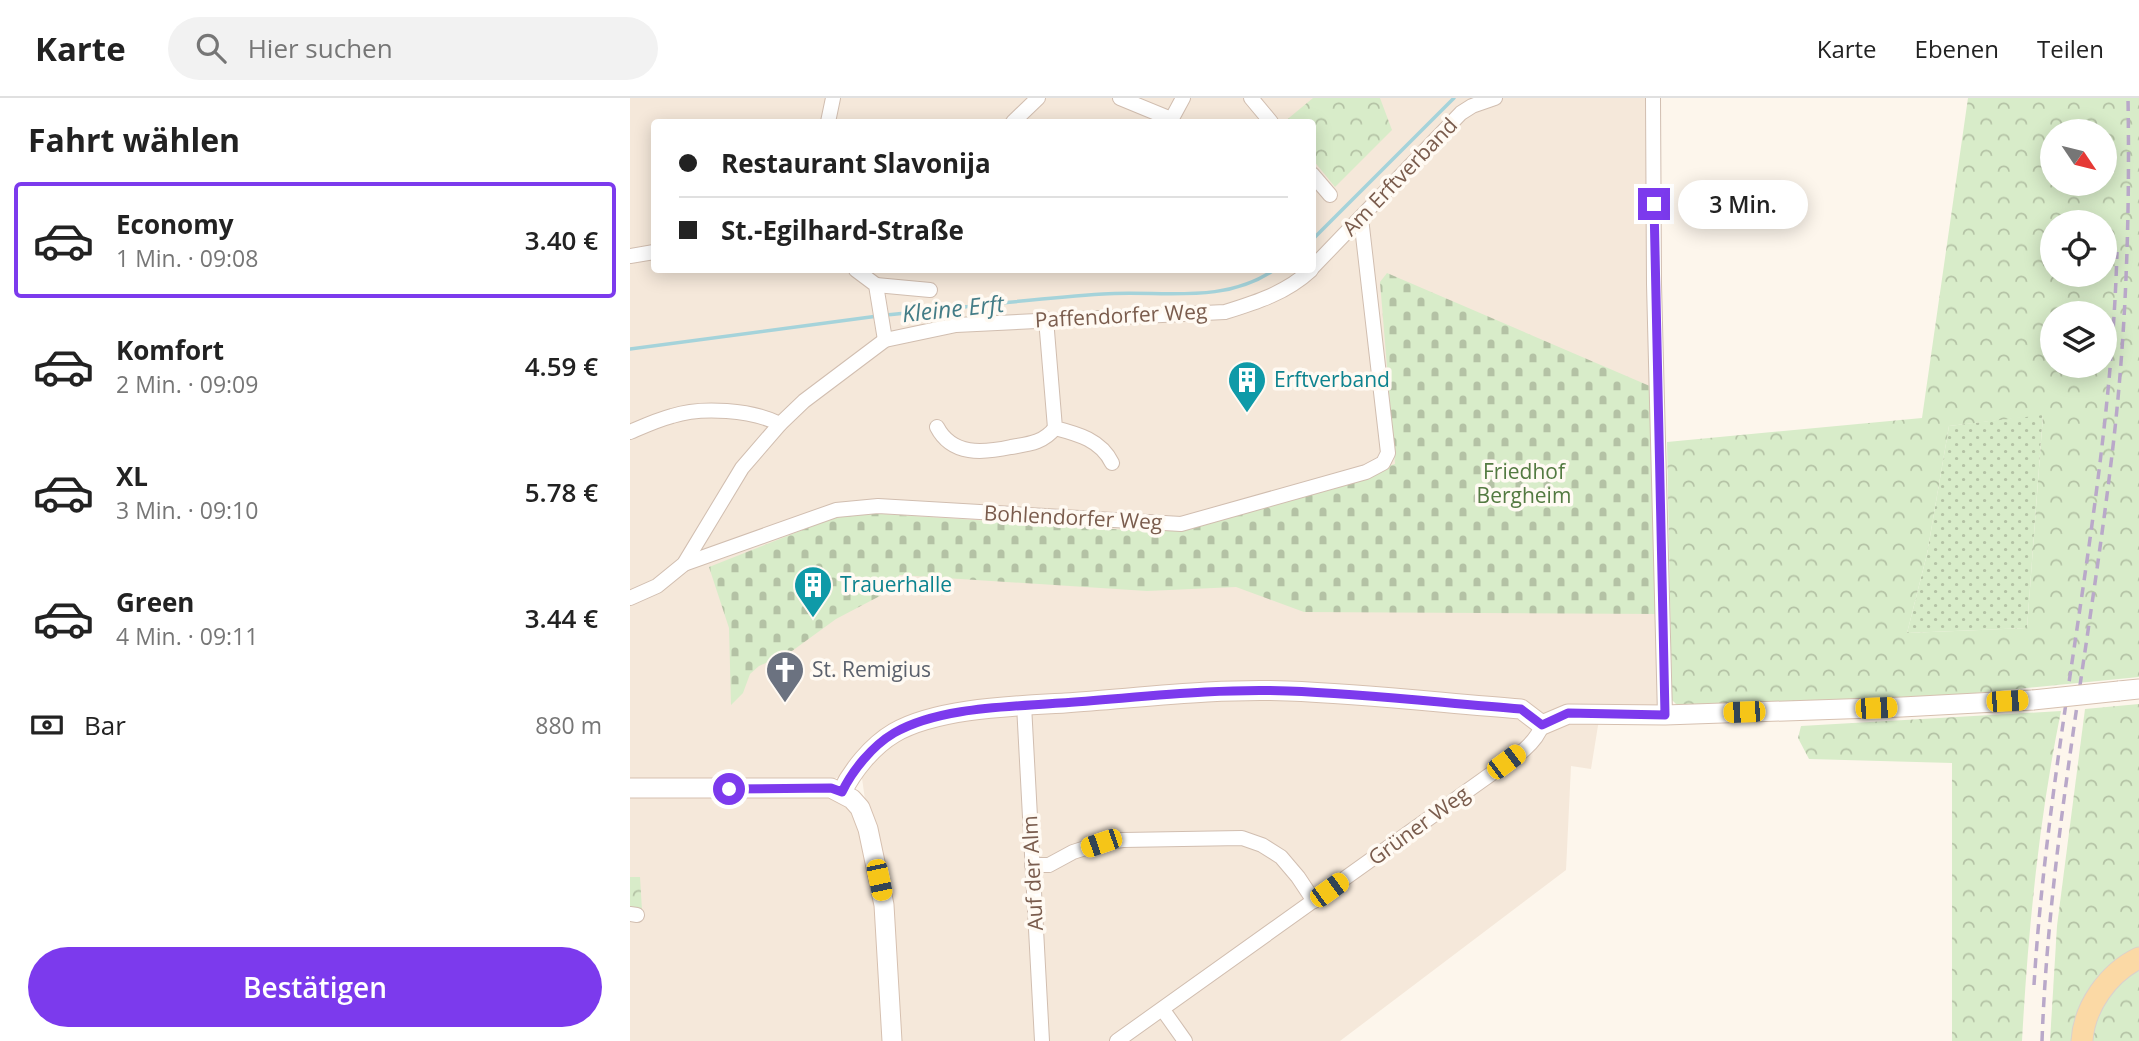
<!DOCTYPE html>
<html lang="de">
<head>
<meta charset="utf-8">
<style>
  body { margin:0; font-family:"Open Sans",sans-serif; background:#f2f2f2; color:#222; height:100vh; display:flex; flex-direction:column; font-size:26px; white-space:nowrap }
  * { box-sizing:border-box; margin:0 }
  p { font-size:23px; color:#767676 }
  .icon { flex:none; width:38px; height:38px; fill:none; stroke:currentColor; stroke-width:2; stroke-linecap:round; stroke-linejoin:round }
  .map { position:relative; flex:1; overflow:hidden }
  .drawer { display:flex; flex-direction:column; background:#fff; width:630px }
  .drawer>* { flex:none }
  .hud { position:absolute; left:21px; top:21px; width:665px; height:154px; border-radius:7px; box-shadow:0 4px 18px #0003; display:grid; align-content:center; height:154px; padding:0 28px; background:#fff }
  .needle { width:46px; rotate:125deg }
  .tools { position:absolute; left:1410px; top:21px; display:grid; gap:14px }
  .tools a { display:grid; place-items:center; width:77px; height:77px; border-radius:50%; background:#fff; box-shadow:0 4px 18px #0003; font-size:35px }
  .end { position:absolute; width:32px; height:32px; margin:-16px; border:9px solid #7c3aed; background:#fff; box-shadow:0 0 0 4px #fff }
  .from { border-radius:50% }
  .bubble { position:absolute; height:49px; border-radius:24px; background:#fff; box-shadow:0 4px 18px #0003; font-size:23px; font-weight:600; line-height:49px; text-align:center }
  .car { position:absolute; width:21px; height:42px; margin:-21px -10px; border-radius:9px; box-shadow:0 0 5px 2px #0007; background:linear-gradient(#f5c518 24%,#345 0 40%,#f5c518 0 76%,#345 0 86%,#f5c518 0) }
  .hud b { display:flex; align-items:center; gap:24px; height:66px; font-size:26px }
  .hud b+b { border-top:2px solid #e0e0e0 }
  .hud i { width:18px; height:18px; background:#222 }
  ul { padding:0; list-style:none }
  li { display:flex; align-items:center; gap:21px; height:116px; margin:0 14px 10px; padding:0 14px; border:4px solid transparent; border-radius:7px }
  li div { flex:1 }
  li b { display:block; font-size:26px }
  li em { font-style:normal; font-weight:600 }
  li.selected { border-color:#7c3aed }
  li>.icon { width:63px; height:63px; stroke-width:1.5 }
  h2 { padding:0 28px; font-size:32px; line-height:84px }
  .pay { display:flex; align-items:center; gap:18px; height:77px; padding:0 28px; font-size:26px }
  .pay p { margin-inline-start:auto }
  .cta { display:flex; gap:14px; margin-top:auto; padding:14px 28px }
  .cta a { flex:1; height:80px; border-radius:42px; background:#7c3aed; color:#fff; font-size:28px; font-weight:600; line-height:80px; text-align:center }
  header { display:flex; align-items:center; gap:42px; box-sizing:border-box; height:98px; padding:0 35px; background:#fff; border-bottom:2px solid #e0e0e0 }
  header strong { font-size:33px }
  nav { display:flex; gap:38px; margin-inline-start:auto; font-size:24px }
  .search { width:490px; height:63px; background:#f2f2f2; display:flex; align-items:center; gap:18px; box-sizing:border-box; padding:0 24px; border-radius:38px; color:#767676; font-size:26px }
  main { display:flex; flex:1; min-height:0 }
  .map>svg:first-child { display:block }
</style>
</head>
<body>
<header>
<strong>Karte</strong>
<div class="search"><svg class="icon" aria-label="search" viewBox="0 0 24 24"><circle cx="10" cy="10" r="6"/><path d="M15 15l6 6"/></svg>Hier suchen</div>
<nav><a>Karte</a><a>Ebenen</a><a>Teilen</a></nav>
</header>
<main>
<section class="drawer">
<h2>Fahrt wählen</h2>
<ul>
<li class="selected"><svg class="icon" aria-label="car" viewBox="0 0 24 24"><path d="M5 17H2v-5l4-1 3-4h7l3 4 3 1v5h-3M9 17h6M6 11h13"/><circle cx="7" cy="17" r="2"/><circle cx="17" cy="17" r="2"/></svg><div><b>Economy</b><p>1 Min. · 09:08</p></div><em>3.40 €</em></li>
<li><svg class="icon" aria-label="car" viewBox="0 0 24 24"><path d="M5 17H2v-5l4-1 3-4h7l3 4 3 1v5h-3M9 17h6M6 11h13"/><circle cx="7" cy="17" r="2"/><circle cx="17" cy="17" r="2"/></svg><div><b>Komfort</b><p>2 Min. · 09:09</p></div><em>4.59 €</em></li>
<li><svg class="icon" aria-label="car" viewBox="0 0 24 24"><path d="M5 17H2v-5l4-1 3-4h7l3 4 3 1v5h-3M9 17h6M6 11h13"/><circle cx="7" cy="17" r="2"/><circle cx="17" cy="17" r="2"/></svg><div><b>XL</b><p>3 Min. · 09:10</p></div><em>5.78 €</em></li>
<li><svg class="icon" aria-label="car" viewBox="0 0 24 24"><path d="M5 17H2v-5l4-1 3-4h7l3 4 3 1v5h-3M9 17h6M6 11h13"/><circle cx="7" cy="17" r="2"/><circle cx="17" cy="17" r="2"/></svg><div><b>Green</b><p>4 Min. · 09:11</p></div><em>3.44 €</em></li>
</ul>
<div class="pay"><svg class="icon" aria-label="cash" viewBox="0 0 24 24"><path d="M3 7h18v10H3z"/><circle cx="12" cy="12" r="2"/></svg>Bar<p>880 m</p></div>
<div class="cta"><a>Bestätigen</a></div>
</section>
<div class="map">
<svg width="1509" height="943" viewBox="0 0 1509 943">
  <defs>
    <pattern id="grass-dots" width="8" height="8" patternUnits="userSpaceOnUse" patternTransform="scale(1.75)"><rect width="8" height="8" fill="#d8ecc9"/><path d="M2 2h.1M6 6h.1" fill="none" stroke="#b4c2a5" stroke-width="1.8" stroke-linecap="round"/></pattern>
    <pattern id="forest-crowns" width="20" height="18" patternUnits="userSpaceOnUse" patternTransform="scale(1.75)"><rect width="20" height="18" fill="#d8ecc9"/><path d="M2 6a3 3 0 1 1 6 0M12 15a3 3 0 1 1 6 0" fill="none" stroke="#b4c2a5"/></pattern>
    <pattern id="cemetery-stones" width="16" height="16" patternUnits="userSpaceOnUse" patternTransform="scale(1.75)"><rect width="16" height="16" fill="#d8ecc9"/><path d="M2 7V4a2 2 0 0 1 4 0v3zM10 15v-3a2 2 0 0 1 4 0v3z" fill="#b4c2a5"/></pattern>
  </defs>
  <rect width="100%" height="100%" fill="#fdf6ec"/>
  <!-- residential -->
  <g fill="#f5e8da" fill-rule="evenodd">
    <path d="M0,0H1024L1031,609H971L961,671L941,668L936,772L710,943H269L230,666L219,676L200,682L0,686ZM24,24H682V172H24Z"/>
    <path d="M0,697H202L222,712L242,755L254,943H0Z"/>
  </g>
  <!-- grass -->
  <path fill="url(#grass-dots)" d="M1413,316L1397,530L1277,535L1297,456L1319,328Z"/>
  <!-- forest -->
  <g fill="url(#forest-crowns)" fill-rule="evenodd">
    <path d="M683,0H750L762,32L705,89L683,62L682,24H654Z"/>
    <path d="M1338,0H1509V579L1274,602L1048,608L1042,602L1037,344L1292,320ZM1423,33H1475V86H1423ZM1423,124H1475V177H1423ZM1423,215H1475V268H1423ZM1413,317L1397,530L1277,535L1297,456L1319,328Z"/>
    <path d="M1509,606V943H1420L1427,828L1455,611Z"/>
    <path d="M1431,613C1409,721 1398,833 1392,943H1322V665L1179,661L1168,640L1171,628Z"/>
    <path d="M0,779H10L12,812H0Z"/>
  </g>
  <!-- cemetery -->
  <path fill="url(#cemetery-stones)" d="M757,175L1022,289L1028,516L674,514L606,489L517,493L269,477L267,489L206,521L162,553L129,568L120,576L113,595L101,607L99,530L79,469L200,421L236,415L514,433L543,432L765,366L750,184Z"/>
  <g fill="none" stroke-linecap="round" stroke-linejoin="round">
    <!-- stream -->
    <g stroke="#a5d3da" stroke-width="3.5">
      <path d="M682,142L824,0"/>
      <path d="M255,217C328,210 400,201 473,196C532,192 592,207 644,172"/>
      <path d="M0,251L248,218"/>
    </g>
    <defs>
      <g id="street">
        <path d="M490,0L541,21"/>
        <path d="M621,0L641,24"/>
        <path d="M1023,0L1024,186L1035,617"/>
        <path d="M198,24L203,0"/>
        <path d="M383,24L408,0"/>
        <path d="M540,24L553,0"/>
        <path d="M682,76L700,97"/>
        <path d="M0,158L24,154"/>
        <path d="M682,170L831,15L842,8L865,0"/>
        <path d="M226,172L246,187L255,242"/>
        <path d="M246,187L300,192"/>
        <path d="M416,221L425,330C448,336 471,342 482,365"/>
        <path d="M307,329C322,358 353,355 381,349C399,346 413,345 425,330"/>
        <path d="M0,334C14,328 27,322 42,318C72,308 122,312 150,326"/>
        <path d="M54,466L206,412L248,408L551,426L736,374L753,365L758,355L731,120"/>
        <path d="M0,500L27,488L54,466L112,370L150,326L174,303L255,242L326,227L595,214C627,204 656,195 681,172"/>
        <path d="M394,607L412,943"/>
        <path d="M402,767H419L443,754L471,745L493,742L612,740L632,747L651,759L668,779L684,803"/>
        <path d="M0,816L7,817"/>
        <path d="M533,912L555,943"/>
        <path d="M487,943L854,681C873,667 905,650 912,627"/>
      </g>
      <g id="secondary">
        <path d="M1489,593L1509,591"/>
        <path d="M0,690H201L222,701L230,710L238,731L254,807L262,943"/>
        <path d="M212,694C222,673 242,648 264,635C307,610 385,608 435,605C509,600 584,590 658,593C735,596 813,605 891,611L912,627L938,616L1035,617L1272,609L1403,602"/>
      </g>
      <path id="primary" d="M1452,943C1454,909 1478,875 1509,860"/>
    </defs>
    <!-- street casing -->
    <use href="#street" stroke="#d1beb0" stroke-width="16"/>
    <!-- secondary casing -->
    <use href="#secondary" stroke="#d6c0b0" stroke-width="21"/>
    <!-- primary casing -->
    <use href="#primary" stroke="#dad1cd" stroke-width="23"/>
    <!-- street -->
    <use href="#street" stroke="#fff" stroke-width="14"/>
    <!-- secondary -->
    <use href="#secondary" stroke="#fff" stroke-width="19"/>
    <!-- primary -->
    <use href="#primary" stroke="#fbd9a5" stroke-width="21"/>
    <!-- rail -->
    <g stroke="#b9a8c9" stroke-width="3.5" stroke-dasharray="10 7" stroke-linecap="butt">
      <path d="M1404,887C1419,641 1480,400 1487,154"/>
      <path d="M1412,943C1419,749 1458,557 1481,365C1496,244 1500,122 1498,0"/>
    </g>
    <defs>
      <path id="secondary-bridge" d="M1403,602L1489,593"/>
    </defs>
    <!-- secondary-bridge casing -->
    <use href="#secondary-bridge" stroke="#d6c0b0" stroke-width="21" stroke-linecap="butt"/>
    <!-- secondary-bridge -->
    <use href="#secondary-bridge" stroke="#fff" stroke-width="19"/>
  </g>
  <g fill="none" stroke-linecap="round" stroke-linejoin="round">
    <!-- route -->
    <path stroke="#7c3aed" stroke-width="9" d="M99,691L201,690L212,694C222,673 242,648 264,635C309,609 379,609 430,605C505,600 582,590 658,593C736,596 813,605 891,611L912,627L938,615L1035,617L1024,106"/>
  </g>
  <!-- icons -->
  <defs>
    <symbol id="building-pin" viewBox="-11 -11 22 30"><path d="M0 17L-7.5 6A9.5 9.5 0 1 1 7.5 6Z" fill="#0f9aa8" stroke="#fffaf3"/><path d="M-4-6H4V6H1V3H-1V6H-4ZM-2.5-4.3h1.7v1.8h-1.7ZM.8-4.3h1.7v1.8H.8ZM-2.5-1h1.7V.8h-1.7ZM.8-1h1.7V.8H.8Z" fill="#fff"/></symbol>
    <symbol id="church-pin" viewBox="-11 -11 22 30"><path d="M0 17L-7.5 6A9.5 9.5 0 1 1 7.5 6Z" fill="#6b7280" stroke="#fffaf3"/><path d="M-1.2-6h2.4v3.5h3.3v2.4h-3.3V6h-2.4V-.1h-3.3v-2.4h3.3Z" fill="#fff"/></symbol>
  </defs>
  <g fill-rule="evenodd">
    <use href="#building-pin" x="595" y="260" width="44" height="60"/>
    <use href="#building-pin" x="161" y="465" width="44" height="60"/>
    <use href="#church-pin" x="133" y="550" width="44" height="60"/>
  </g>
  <g text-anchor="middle" stroke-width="7" stroke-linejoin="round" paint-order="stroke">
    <!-- street labels -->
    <g font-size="21" fill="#7a5c4d" stroke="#fffaf3">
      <text transform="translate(770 79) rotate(-46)" y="7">Am Erftverband</text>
      <text transform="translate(491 218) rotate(-3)" y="7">Paffendorfer Weg</text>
      <text transform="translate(443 420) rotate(3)" y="7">Bohlendorfer Weg</text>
      <text transform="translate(789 728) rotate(-36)" y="7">Grüner Weg</text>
      <text transform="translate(403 775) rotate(-93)" y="7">Auf der Alm</text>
    </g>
    <!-- culture labels -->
    <g font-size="21" fill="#0d838f" stroke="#fffaf3" text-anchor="start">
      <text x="644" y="289">Erftverband</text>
      <text x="210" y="494">Trauerhalle</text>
    </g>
    <!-- park labels -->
    <g font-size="21" fill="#537a41" stroke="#fffaf3">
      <text x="894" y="381">Friedhof<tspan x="894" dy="24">Bergheim</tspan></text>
    </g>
    <!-- worship labels -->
    <g font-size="21" fill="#5b616d" stroke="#fffaf3" text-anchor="start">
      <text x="182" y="579">St. Remigius</text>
    </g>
    <!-- water labels -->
    <g font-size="23" font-style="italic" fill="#437c86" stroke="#fffaf3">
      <text transform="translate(323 211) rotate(-6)" y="8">Kleine Erft</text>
    </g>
  </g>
</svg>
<div class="tools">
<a><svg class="needle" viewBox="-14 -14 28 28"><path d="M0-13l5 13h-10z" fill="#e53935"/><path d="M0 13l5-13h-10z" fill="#767676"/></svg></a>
<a><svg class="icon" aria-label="locate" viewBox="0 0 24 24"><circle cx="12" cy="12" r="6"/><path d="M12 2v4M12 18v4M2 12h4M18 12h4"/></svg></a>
<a><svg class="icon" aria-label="layers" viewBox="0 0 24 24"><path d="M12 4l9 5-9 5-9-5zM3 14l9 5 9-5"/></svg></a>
</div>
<i class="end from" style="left:99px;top:691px"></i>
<i class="end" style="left:1024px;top:106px"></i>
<div class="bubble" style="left:1048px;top:82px;width:130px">3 Min.</div>
<i class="car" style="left:1377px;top:603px;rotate:87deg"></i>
<i class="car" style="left:1246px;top:610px;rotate:88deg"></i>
<i class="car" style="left:1114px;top:614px;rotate:268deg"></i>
<i class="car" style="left:876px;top:664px;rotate:53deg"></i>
<i class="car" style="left:471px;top:745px;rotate:251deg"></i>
<i class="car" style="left:249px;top:782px;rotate:168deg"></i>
<i class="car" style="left:699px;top:792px;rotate:54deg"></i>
<div class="hud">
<b><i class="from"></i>Restaurant Slavonija</b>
<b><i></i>St.-Egilhard-Straße</b>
</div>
</div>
</main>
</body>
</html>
